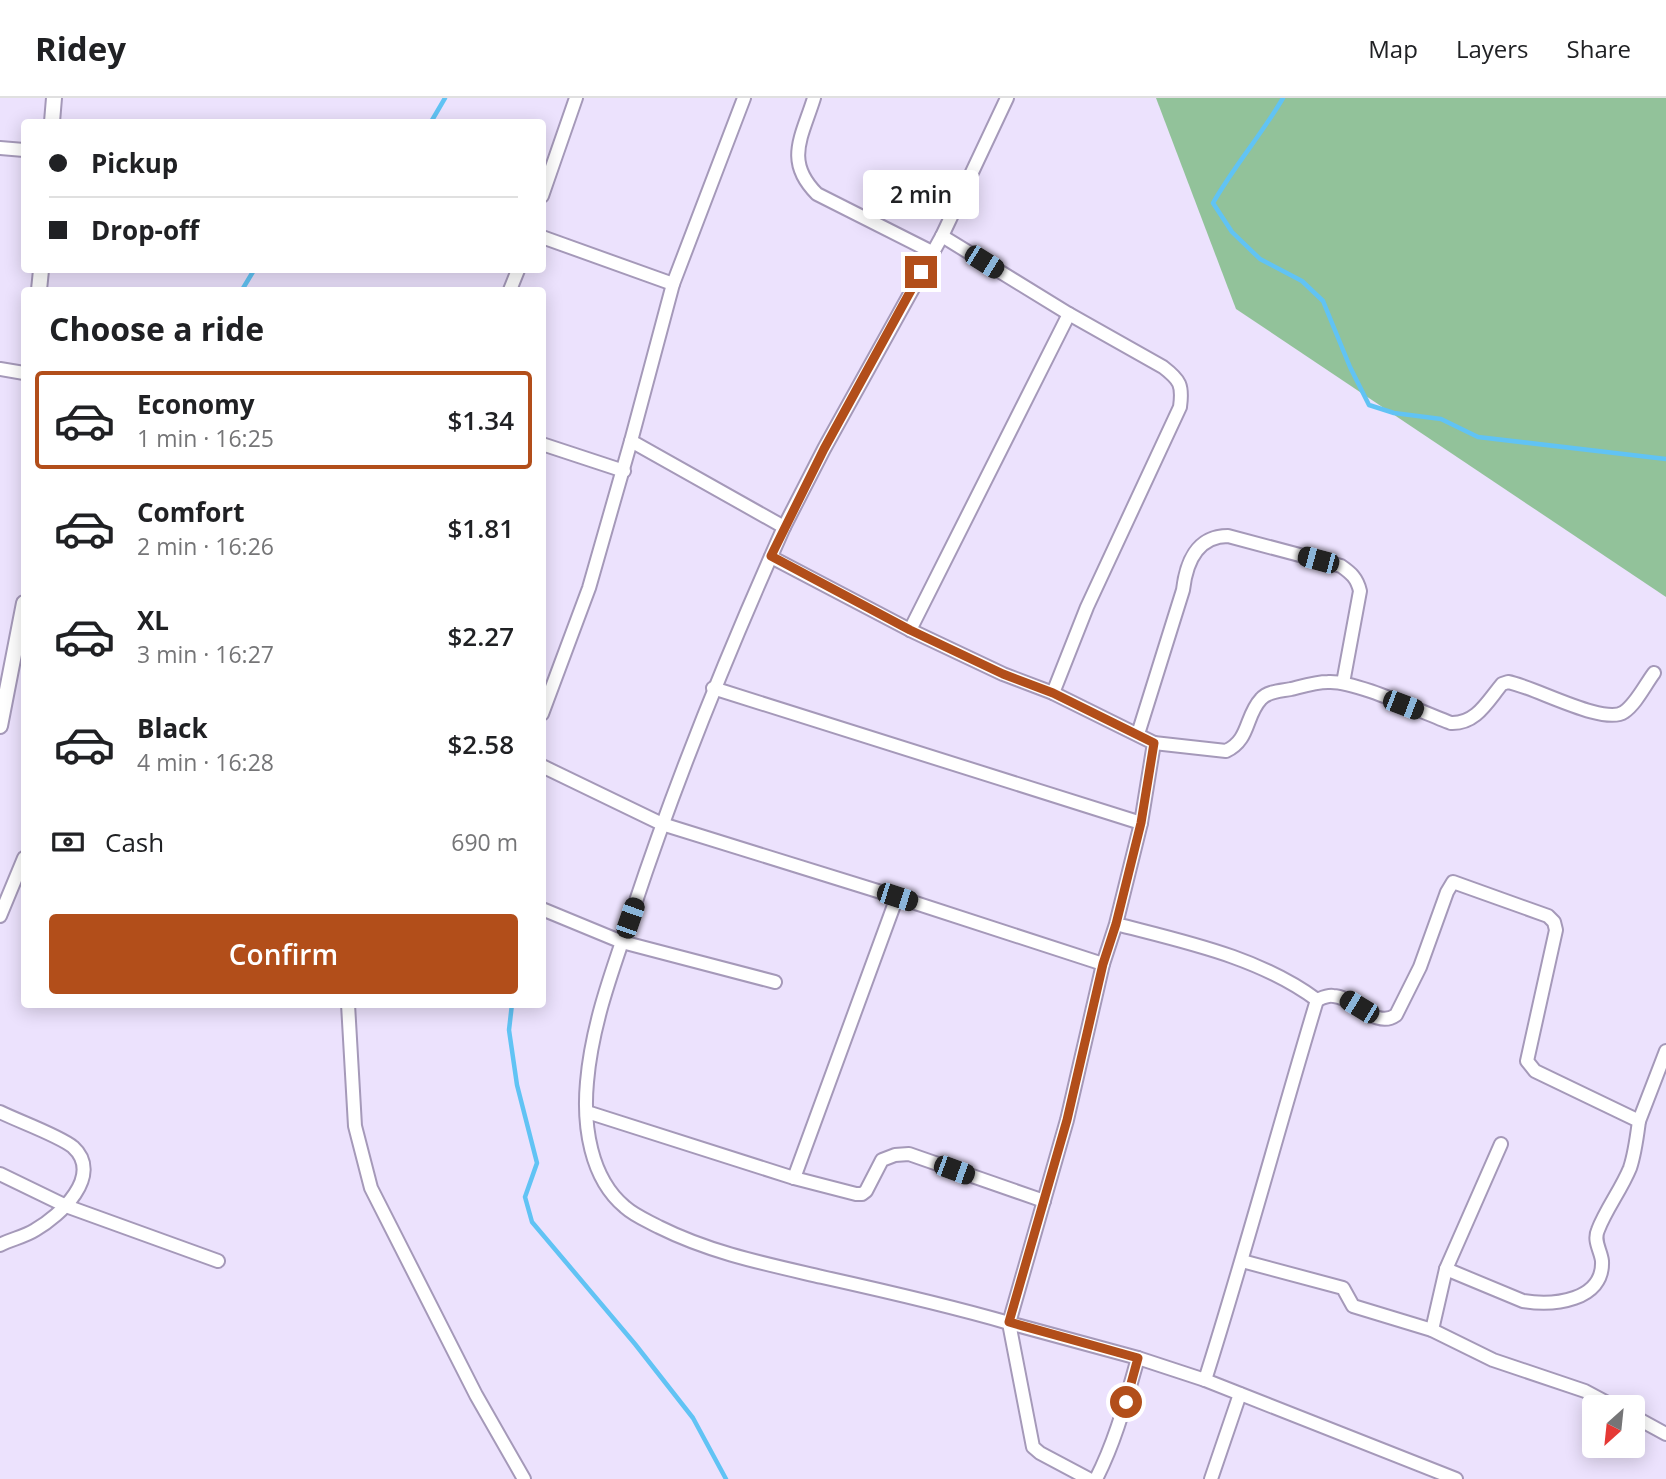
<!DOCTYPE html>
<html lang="en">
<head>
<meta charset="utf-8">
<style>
  body { margin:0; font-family:"Open Sans",sans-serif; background:#f6f6f6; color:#202124; height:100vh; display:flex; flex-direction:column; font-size:26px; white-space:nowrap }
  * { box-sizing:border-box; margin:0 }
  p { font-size:23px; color:#757577 }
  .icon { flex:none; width:38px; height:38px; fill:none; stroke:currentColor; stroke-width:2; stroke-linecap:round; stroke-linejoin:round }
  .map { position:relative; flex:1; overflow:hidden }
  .panel { position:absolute; left:21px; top:189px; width:525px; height:721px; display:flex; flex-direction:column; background:#fff; border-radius:7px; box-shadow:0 4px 18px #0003 }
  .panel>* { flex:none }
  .guide { position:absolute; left:21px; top:21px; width:525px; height:154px; border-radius:7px; box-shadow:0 4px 18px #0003; display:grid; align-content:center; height:154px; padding:0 28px; background:#fff }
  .needle { width:46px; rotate:207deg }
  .buttons { position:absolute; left:1582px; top:1297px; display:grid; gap:14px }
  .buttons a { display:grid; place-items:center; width:63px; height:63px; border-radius:7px; background:#fff; box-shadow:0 4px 18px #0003; font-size:35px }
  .end { position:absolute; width:32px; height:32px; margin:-16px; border:9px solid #b24e1a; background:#fff; box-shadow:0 0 0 4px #fff }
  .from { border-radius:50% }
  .bubble { position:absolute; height:49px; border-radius:7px; background:#fff; box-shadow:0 4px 18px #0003; font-size:23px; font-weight:600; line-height:49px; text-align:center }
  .car { position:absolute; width:21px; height:42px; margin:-21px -10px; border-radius:9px; box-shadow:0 0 5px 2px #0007; background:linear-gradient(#222 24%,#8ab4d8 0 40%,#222 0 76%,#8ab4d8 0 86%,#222 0) }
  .guide b { display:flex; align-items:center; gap:24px; height:66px; font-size:26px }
  .guide b+b { border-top:2px solid #e0e0e0 }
  .guide i { width:18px; height:18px; background:#202124 }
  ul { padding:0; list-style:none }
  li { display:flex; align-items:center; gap:21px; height:98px; margin:0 14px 10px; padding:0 14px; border:4px solid transparent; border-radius:7px }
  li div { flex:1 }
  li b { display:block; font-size:26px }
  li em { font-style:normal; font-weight:600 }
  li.current { border-color:#b24e1a }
  li>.icon { width:63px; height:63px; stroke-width:1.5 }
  h2 { padding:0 28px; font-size:32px; line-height:84px }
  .pay { display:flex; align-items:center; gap:18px; height:77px; padding:0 28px; font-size:26px }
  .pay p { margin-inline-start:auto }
  .cta { display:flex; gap:14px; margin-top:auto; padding:14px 28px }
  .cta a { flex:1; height:80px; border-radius:7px; background:#b24e1a; color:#fff; font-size:28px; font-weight:600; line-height:80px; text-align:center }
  header { display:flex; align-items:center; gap:42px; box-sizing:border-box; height:98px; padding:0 35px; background:#fff; border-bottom:2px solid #e0e0e0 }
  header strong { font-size:33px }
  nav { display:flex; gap:38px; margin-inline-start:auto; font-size:24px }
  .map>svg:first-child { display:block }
</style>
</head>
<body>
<header>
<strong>Ridey</strong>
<nav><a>Map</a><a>Layers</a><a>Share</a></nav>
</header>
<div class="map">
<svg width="1666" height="1381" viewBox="0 0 1666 1381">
  <rect width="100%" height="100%" fill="#ece2fd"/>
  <!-- green -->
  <path fill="#92c29a" d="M1156,0H1666V499L1236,211Z"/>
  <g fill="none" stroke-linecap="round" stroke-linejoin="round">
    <!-- stream -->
    <g stroke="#61c3f4" stroke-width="4.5">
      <path d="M1283,0C1262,36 1234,68 1213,105L1232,134L1260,161L1302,183L1323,203L1350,269L1369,307L1394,315L1441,321L1478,339L1666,361"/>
      <path d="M431,24L445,0"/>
      <path d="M242,192L254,172"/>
      <path d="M512,906L509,932L517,987L537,1065L525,1099L532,1124L635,1246L693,1320L726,1381"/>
    </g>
    <defs>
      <g id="minor">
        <path d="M744,0L673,186L631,343L784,429C728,554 677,679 634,809C615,865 592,924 587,984C583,1027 590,1080 625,1109C635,1118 648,1123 659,1129C711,1155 766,1166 822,1179C885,1193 947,1207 1009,1225L1033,1349L1040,1355L1089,1381"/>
        <path d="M814,0C802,39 784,63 817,96L932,154"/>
        <path d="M0,50L24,52"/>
        <path d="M542,98L576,0"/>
        <path d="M942,138L1069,216L1163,269C1180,282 1183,287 1180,309L1087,509L1053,595"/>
        <path d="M542,139L673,186"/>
        <path d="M510,192L518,172"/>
        <path d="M0,271L24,275"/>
        <path d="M542,346L624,373"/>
        <path d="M784,429L824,351L942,138L1007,0"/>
        <path d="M771,459L910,532L1003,576L1053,595L1154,645L1141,725"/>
        <path d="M910,532L1069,216"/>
        <path d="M713,590L1141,725L1116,826L1103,866L1067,1022L1009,1225L1138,1260L1205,1282C1245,1156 1279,1028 1317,902C1259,859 1185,844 1116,826"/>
        <path d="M542,616L589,490L631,343"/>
        <path d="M1138,636L1183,492C1186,466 1196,438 1228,438L1341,468C1351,475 1357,480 1360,493L1343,585"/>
        <path d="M1154,645L1226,653C1250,642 1245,618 1261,601C1268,593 1281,593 1291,591C1303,588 1316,584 1328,584C1355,582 1423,615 1451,625C1476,626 1487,604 1502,586L1508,584C1533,588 1604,628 1624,614C1636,606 1645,587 1654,575"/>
        <path d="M542,668L662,726L897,799L1103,866"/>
        <path d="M542,811L622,844L775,884"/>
        <path d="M0,818L24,760"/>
        <path d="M1317,902C1322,900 1328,897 1333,898C1354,898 1375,932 1396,917L1420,869L1447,794L1453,784L1548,818L1554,824L1556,832L1527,963L1535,973L1639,1023C1637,1038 1635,1055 1630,1070C1621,1092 1606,1111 1598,1132C1593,1143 1601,1153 1602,1163C1604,1203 1553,1208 1523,1203L1446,1171"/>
        <path d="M348,906L355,1028L371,1090L476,1297L524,1381"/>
        <path d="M0,1014C18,1023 60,1038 73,1049C104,1077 60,1118 35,1132C24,1139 11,1141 0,1147"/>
        <path d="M587,1014L794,1080L856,1096H862L866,1093L882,1062L895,1057L909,1056L1044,1103"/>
        <path d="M1639,1023L1666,953"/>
        <path d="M0,1076L66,1108L218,1163"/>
        <path d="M794,1080L897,799"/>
        <path d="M1242,1163L1343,1190L1353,1208L1432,1232L1493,1262L1585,1293L1615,1309"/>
        <path d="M1432,1232L1446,1171L1501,1046"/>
        <path d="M1205,1282L1456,1381"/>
        <path d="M1633,1318L1666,1336"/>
        <path d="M1096,1381C1116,1342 1126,1302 1138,1260"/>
        <path d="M1211,1381L1240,1296"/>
      </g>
      <g id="tertiary">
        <path d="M52,24L54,0"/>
        <path d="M39,192L41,172"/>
        <path d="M0,628L24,505"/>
      </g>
    </defs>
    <!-- minor casing -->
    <use href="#minor" stroke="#a599b9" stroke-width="16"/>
    <!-- tertiary casing -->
    <use href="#tertiary" stroke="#a599b9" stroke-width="18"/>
    <!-- minor -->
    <use href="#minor" stroke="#fff" stroke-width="12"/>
    <!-- tertiary -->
    <use href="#tertiary" stroke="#fff" stroke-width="14"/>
  </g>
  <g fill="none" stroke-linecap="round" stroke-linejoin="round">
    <!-- route -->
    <path stroke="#b24e1a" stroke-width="9" d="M921,174L824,351L771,458L910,532L1003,576L1053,595L1154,645L1141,725L1116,826L1103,866L1067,1022L1009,1224L1138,1260L1126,1304"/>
  </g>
</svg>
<div class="buttons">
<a><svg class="needle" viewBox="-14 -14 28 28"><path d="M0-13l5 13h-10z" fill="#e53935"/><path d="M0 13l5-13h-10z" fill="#757577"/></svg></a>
</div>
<i class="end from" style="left:1126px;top:1304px"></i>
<i class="end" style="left:921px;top:174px"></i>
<div class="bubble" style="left:863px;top:72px;width:116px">2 min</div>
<i class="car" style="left:984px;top:164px;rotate:122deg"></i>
<i class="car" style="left:1318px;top:462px;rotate:285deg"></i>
<i class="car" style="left:1403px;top:607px;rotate:111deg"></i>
<i class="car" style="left:897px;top:799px;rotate:108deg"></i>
<i class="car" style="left:630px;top:820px;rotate:19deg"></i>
<i class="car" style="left:1359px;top:909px;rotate:301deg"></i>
<i class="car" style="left:954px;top:1072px;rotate:110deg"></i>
<div class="guide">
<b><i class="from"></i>Pickup</b>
<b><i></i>Drop-off</b>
</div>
<section class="panel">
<h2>Choose a ride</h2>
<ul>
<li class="current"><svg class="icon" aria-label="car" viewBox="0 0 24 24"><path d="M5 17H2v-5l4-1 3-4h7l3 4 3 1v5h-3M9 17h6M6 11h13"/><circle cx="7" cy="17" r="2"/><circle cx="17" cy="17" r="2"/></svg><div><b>Economy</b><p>1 min · 16:25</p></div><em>$1.34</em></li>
<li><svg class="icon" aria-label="car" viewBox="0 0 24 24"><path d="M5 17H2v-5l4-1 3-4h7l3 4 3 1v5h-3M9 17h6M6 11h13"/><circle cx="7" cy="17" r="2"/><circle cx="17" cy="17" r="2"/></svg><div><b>Comfort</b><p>2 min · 16:26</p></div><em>$1.81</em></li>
<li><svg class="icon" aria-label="car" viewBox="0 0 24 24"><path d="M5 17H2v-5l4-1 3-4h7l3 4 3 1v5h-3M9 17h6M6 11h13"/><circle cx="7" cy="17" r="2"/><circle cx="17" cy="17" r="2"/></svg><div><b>XL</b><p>3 min · 16:27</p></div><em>$2.27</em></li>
<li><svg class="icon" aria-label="car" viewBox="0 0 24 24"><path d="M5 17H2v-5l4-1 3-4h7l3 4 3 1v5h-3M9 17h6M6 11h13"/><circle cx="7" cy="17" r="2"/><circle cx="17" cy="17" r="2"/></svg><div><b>Black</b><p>4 min · 16:28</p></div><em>$2.58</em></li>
</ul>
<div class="pay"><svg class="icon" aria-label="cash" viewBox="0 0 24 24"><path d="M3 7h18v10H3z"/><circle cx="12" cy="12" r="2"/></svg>Cash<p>690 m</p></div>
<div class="cta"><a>Confirm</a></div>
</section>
</div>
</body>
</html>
